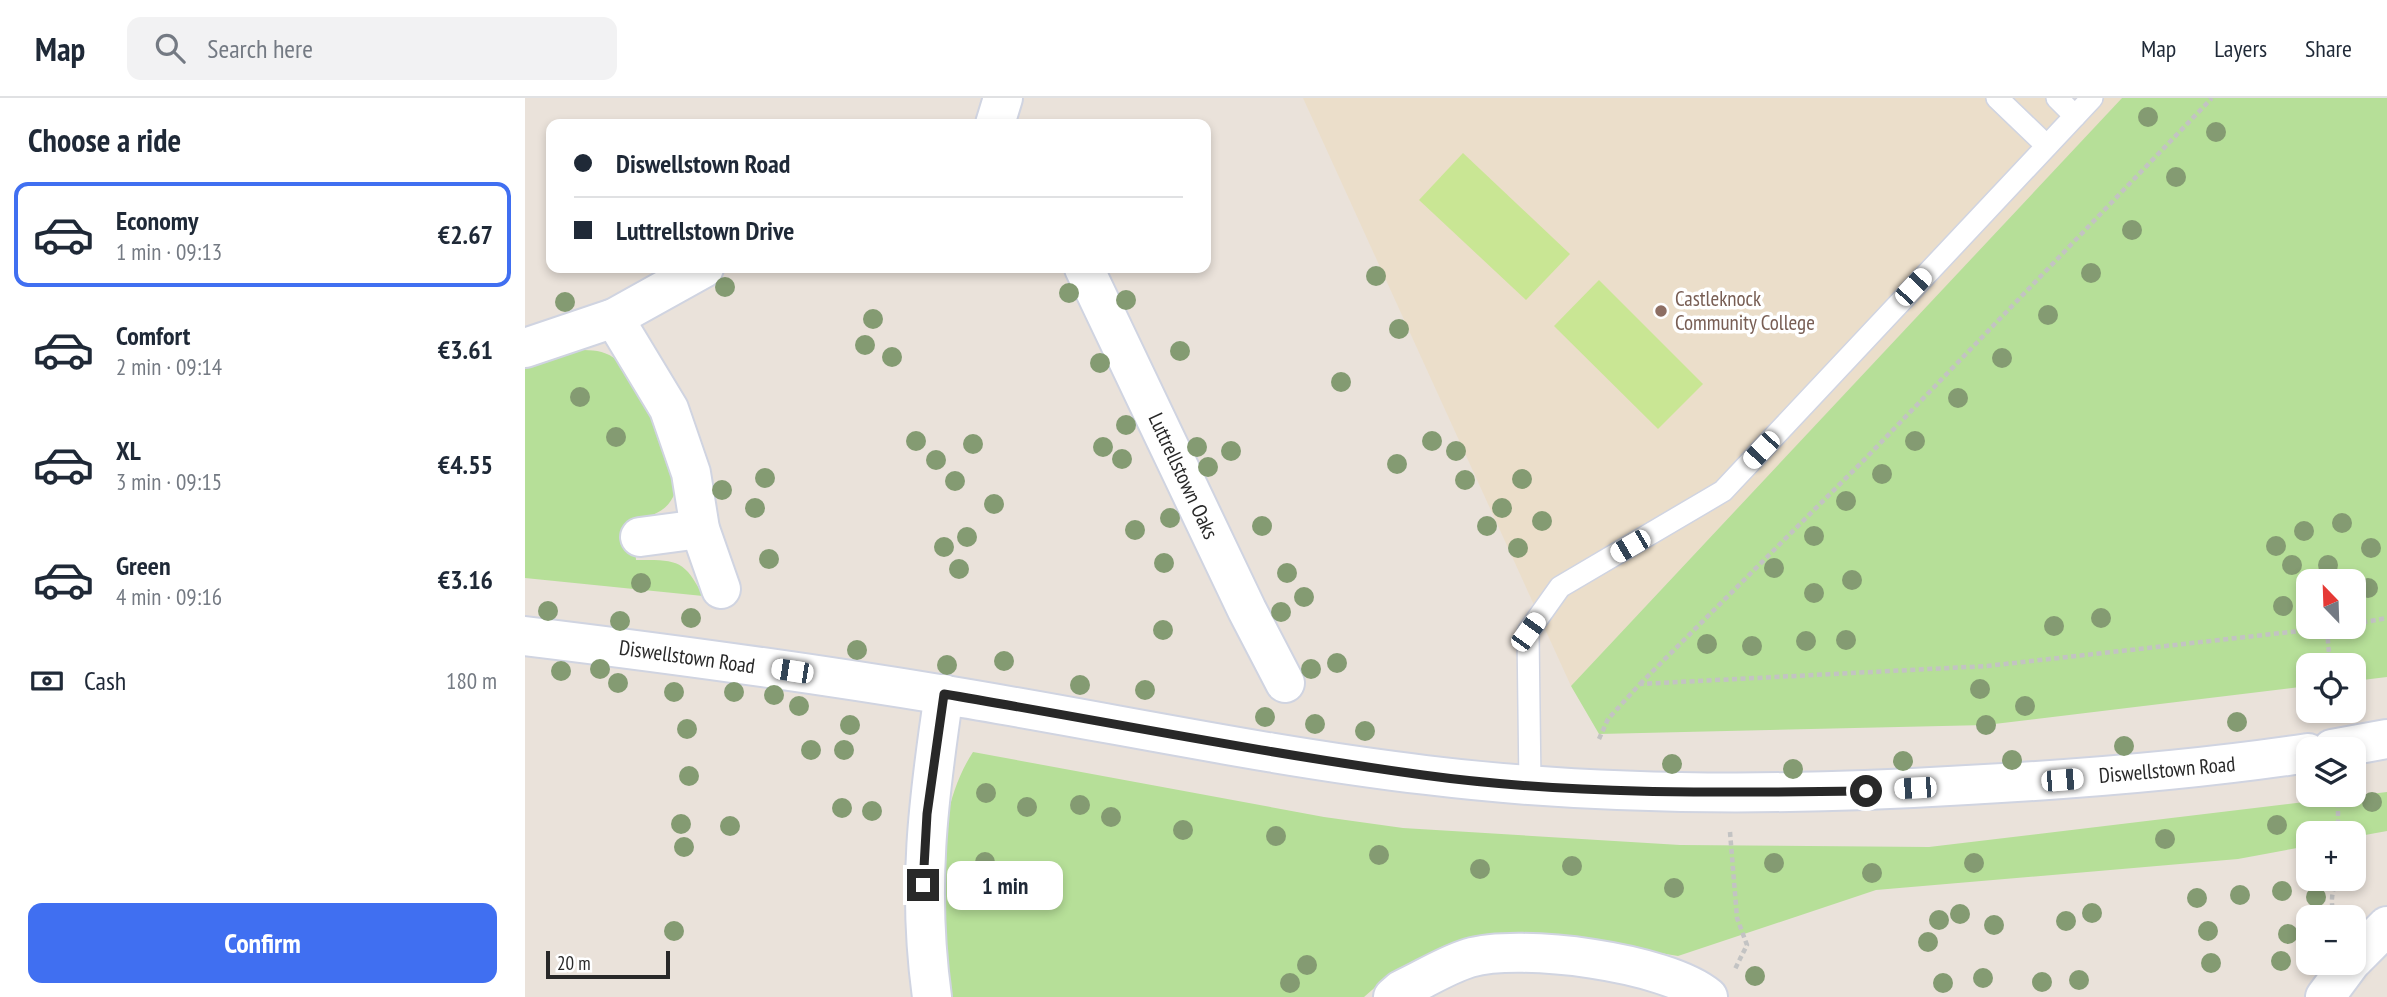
<!DOCTYPE html>
<html lang="en">
<head>
<meta charset="utf-8">
<style>
  body { margin:0; font-family:"PT Sans Narrow",sans-serif; background:#f2f2f3; color:#1f2937; height:100vh; display:flex; flex-direction:column; font-size:26px; white-space:nowrap }
  * { box-sizing:border-box; margin:0 }
  p { font-size:23px; color:#747a83 }
  .icon { flex:none; width:38px; height:38px; fill:none; stroke:currentColor; stroke-width:2; stroke-linecap:round; stroke-linejoin:round }
  .map { position:relative; flex:1; overflow:hidden }
  .side { display:flex; flex-direction:column; background:#fff; width:525px }
  .side>* { flex:none }
  .hud { position:absolute; left:21px; top:21px; width:665px; height:154px; border-radius:14px; box-shadow:0 4px 10px #0003; display:grid; align-content:center; height:154px; padding:0 28px; background:#fff }
  .needle { width:46px; rotate:337deg }
  .tools { position:absolute; left:1771px; top:471px; display:grid; gap:14px }
  .tools a { display:grid; place-items:center; width:70px; height:70px; border-radius:14px; background:#fff; box-shadow:0 4px 10px #0003; font-size:35px }
  .scale { position:absolute; left:21px; bottom:18px; width:124px; box-sizing:border-box; padding-left:7px; border:4px solid #282828; border-top:0; font-size:19px; line-height:24px; white-space:nowrap; color:#282828; -webkit-text-stroke:5px #fff; paint-order:stroke }
  .end { position:absolute; width:32px; height:32px; margin:-16px; border:9px solid #282828; background:#fff; box-shadow:0 0 0 4px #fff }
  .from { border-radius:50% }
  .bubble { position:absolute; height:49px; border-radius:14px; background:#fff; box-shadow:0 4px 10px #0003; font-size:23px; font-weight:700; line-height:49px; text-align:center }
  .car { position:absolute; width:21px; height:42px; margin:-21px -10px; border-radius:9px; box-shadow:0 0 5px 2px #0007; background:linear-gradient(#fff 24%,#345 0 40%,#fff 0 76%,#345 0 86%,#fff 0) }
  .hud b { display:flex; align-items:center; gap:24px; height:66px; font-size:26px }
  .hud b+b { border-top:2px solid #e0e1e3 }
  .hud i { width:18px; height:18px; background:#1f2937 }
  ul { padding:0; list-style:none }
  li { display:flex; align-items:center; gap:21px; height:105px; margin:0 14px 10px; padding:0 14px; border:4px solid transparent; border-radius:14px }
  li div { flex:1 }
  li b { display:block; font-size:26px }
  li em { font-style:normal; font-weight:700 }
  li.selected { border-color:#406ff1 }
  li>.icon { width:63px; height:63px; stroke-width:1.5 }
  h2 { padding:0 28px; font-size:32px; line-height:84px }
  .pay { display:flex; align-items:center; gap:18px; height:77px; padding:0 28px; font-size:26px }
  .pay p { margin-inline-start:auto }
  .action { display:flex; gap:14px; margin-top:auto; padding:14px 28px }
  .action a { flex:1; height:80px; border-radius:14px; background:#406ff1; color:#fff; font-size:28px; font-weight:700; line-height:80px; text-align:center }
  header { display:flex; align-items:center; gap:42px; box-sizing:border-box; height:98px; padding:0 35px; background:#fff; border-bottom:2px solid #e0e1e3 }
  header strong { font-size:33px }
  nav { display:flex; gap:38px; margin-inline-start:auto; font-size:24px }
  .search { width:490px; height:63px; background:#f2f2f3; display:flex; align-items:center; gap:18px; box-sizing:border-box; padding:0 24px; border-radius:14px; color:#747a83; font-size:26px }
  main { display:flex; flex:1; min-height:0 }
  .map>svg:first-child { display:block }
</style>
</head>
<body>
<header>
<strong>Map</strong>
<div class="search"><svg class="icon" aria-label="search" viewBox="0 0 24 24"><circle cx="10" cy="10" r="6"/><path d="M15 15l6 6"/></svg>Search here</div>
<nav><a>Map</a><a>Layers</a><a>Share</a></nav>
</header>
<main>
<section class="side">
<h2>Choose a ride</h2>
<ul>
<li class="selected"><svg class="icon" aria-label="car" viewBox="0 0 24 24"><path d="M5 17H2v-5l4-1 3-4h7l3 4 3 1v5h-3M9 17h6M6 11h13"/><circle cx="7" cy="17" r="2"/><circle cx="17" cy="17" r="2"/></svg><div><b>Economy</b><p>1 min · 09:13</p></div><em>€2.67</em></li>
<li><svg class="icon" aria-label="car" viewBox="0 0 24 24"><path d="M5 17H2v-5l4-1 3-4h7l3 4 3 1v5h-3M9 17h6M6 11h13"/><circle cx="7" cy="17" r="2"/><circle cx="17" cy="17" r="2"/></svg><div><b>Comfort</b><p>2 min · 09:14</p></div><em>€3.61</em></li>
<li><svg class="icon" aria-label="car" viewBox="0 0 24 24"><path d="M5 17H2v-5l4-1 3-4h7l3 4 3 1v5h-3M9 17h6M6 11h13"/><circle cx="7" cy="17" r="2"/><circle cx="17" cy="17" r="2"/></svg><div><b>XL</b><p>3 min · 09:15</p></div><em>€4.55</em></li>
<li><svg class="icon" aria-label="car" viewBox="0 0 24 24"><path d="M5 17H2v-5l4-1 3-4h7l3 4 3 1v5h-3M9 17h6M6 11h13"/><circle cx="7" cy="17" r="2"/><circle cx="17" cy="17" r="2"/></svg><div><b>Green</b><p>4 min · 09:16</p></div><em>€3.16</em></li>
</ul>
<div class="pay"><svg class="icon" aria-label="cash" viewBox="0 0 24 24"><path d="M3 7h18v10H3z"/><circle cx="12" cy="12" r="2"/></svg>Cash<p>180 m</p></div>
<div class="action"><a>Confirm</a></div>
</section>
<div class="map">
<svg width="1862" height="899" viewBox="0 0 1862 899">
  <rect width="100%" height="100%" fill="#eae2da"/>
  <!-- education -->
  <path fill="#ebdeca" d="M778,0H1597L1046,588Z"/>
  <!-- green -->
  <g fill="#b6df98" fill-rule="evenodd">
    <path d="M1597,0H1862V579L1829,583V567H1783V588L1461,627L1074,636L1046,588ZM1783,483H1829V528H1783Z"/>
    <path d="M54,252C67,252 78,252 89,260C111,276 160,374 148,399C140,415 124,419 108,422L111,462C152,462 159,461 178,498L0,480V271Z"/>
    <path d="M448,654L799,719L878,730L1155,747L1404,749L1862,694V733L1829,739V735H1783V748L1713,761L1351,792L1153,858L1063,843L863,878L839,899H426C415,823 404,721 448,654Z"/>
  </g>
  <!-- pitch -->
  <g fill="#c9e694">
    <path d="M938,55L1045,156L1001,202L894,102Z"/>
    <path d="M1074,182L1178,286L1133,331L1029,228Z"/>
  </g>
  <g fill="none" stroke-linecap="round" stroke-linejoin="round">
    <defs>
      <g id="lane">
        <path d="M1472,0L1521,47"/>
        <path d="M1532,0L1550,18"/>
        <path d="M1005,687L1003,534L1035,489L1198,393L1567,0"/>
      </g>
      <g id="street">
        <path d="M470,26L478,0"/>
        <path d="M559,170L722,512L760,585"/>
        <path d="M89,220L144,311L166,375L175,431L196,491"/>
        <path d="M0,250L89,220L179,170"/>
        <path d="M115,439L175,431"/>
        <path d="M1829,861L1862,828"/>
        <path d="M407,899C392,791 403,703 419,596"/>
        <path d="M868,899L876,892C898,882 921,867 944,860C996,845 1141,864 1183,899"/>
        <path d="M1800,899L1826,864"/>
      </g>
      <g id="secondary">
        <path d="M0,538C140,555 281,574 420,597C580,623 740,658 901,677C1080,699 1262,698 1442,687C1556,681 1670,672 1783,655"/>
        <path d="M1807,651L1862,641"/>
      </g>
    </defs>
    <!-- lane casing -->
    <use href="#lane" stroke="#d0d4e1" stroke-width="24"/>
    <!-- street casing -->
    <use href="#street" stroke="#d0d4e1" stroke-width="42"/>
    <!-- secondary casing -->
    <use href="#secondary" stroke="#d0d4e1" stroke-width="42"/>
    <!-- path -->
    <g stroke="#c3c3c3" stroke-width="4.5" stroke-dasharray="5 3.5" stroke-linecap="butt">
      <path d="M1829,526L1862,520"/>
      <path d="M1802,532L1805,567"/>
      <path d="M1115,586L1341,360L1687,0"/>
      <path d="M1074,641L1083,621L1115,586L1462,568L1819,528"/>
      <path d="M1813,696V735"/>
      <path d="M1205,734L1212,820L1222,847L1210,871"/>
      <path d="M1811,780C1808,794 1803,807 1812,819"/>
    </g>
    <!-- lane -->
    <use href="#lane" stroke="#fff" stroke-width="21"/>
    <!-- street -->
    <use href="#street" stroke="#fff" stroke-width="38"/>
    <!-- secondary -->
    <use href="#secondary" stroke="#fff" stroke-width="38"/>
  </g>
  <!-- trees -->
  <g fill="#849b72">
    <circle cx="1623" cy="19" r="10"/>
    <circle cx="1691" cy="34" r="10"/>
    <circle cx="1651" cy="79" r="10"/>
    <circle cx="1607" cy="132" r="10"/>
    <circle cx="1566" cy="175" r="10"/>
    <circle cx="851" cy="178" r="10"/>
    <circle cx="200" cy="189" r="10"/>
    <circle cx="544" cy="195" r="10"/>
    <circle cx="601" cy="202" r="10"/>
    <circle cx="40" cy="204" r="10"/>
    <circle cx="1523" cy="217" r="10"/>
    <circle cx="348" cy="221" r="10"/>
    <circle cx="874" cy="231" r="10"/>
    <circle cx="340" cy="247" r="10"/>
    <circle cx="655" cy="253" r="10"/>
    <circle cx="367" cy="259" r="10"/>
    <circle cx="1477" cy="260" r="10"/>
    <circle cx="575" cy="265" r="10"/>
    <circle cx="816" cy="284" r="10"/>
    <circle cx="55" cy="299" r="10"/>
    <circle cx="1433" cy="300" r="10"/>
    <circle cx="601" cy="327" r="10"/>
    <circle cx="91" cy="339" r="10"/>
    <circle cx="391" cy="343" r="10"/>
    <circle cx="907" cy="343" r="10"/>
    <circle cx="1390" cy="343" r="10"/>
    <circle cx="448" cy="346" r="10"/>
    <circle cx="578" cy="349" r="10"/>
    <circle cx="672" cy="349" r="10"/>
    <circle cx="706" cy="353" r="10"/>
    <circle cx="931" cy="353" r="10"/>
    <circle cx="597" cy="361" r="10"/>
    <circle cx="411" cy="362" r="10"/>
    <circle cx="872" cy="366" r="10"/>
    <circle cx="683" cy="369" r="10"/>
    <circle cx="1357" cy="376" r="10"/>
    <circle cx="240" cy="380" r="10"/>
    <circle cx="997" cy="381" r="10"/>
    <circle cx="940" cy="382" r="10"/>
    <circle cx="430" cy="383" r="10"/>
    <circle cx="197" cy="392" r="10"/>
    <circle cx="1321" cy="403" r="10"/>
    <circle cx="469" cy="406" r="10"/>
    <circle cx="230" cy="410" r="10"/>
    <circle cx="977" cy="410" r="10"/>
    <circle cx="645" cy="420" r="10"/>
    <circle cx="1017" cy="423" r="10"/>
    <circle cx="1817" cy="425" r="10"/>
    <circle cx="737" cy="428" r="10"/>
    <circle cx="962" cy="428" r="10"/>
    <circle cx="610" cy="432" r="10"/>
    <circle cx="1779" cy="433" r="10"/>
    <circle cx="1289" cy="438" r="10"/>
    <circle cx="442" cy="439" r="10"/>
    <circle cx="1751" cy="448" r="10"/>
    <circle cx="419" cy="449" r="10"/>
    <circle cx="993" cy="450" r="10"/>
    <circle cx="1846" cy="450" r="10"/>
    <circle cx="244" cy="461" r="10"/>
    <circle cx="639" cy="465" r="10"/>
    <circle cx="1767" cy="467" r="10"/>
    <circle cx="1803" cy="467" r="10"/>
    <circle cx="1249" cy="470" r="10"/>
    <circle cx="434" cy="471" r="10"/>
    <circle cx="762" cy="475" r="10"/>
    <circle cx="1327" cy="482" r="10"/>
    <circle cx="116" cy="485" r="10"/>
    <circle cx="1843" cy="490" r="10"/>
    <circle cx="1289" cy="495" r="10"/>
    <circle cx="779" cy="499" r="10"/>
    <circle cx="1758" cy="508" r="10"/>
    <circle cx="23" cy="513" r="10"/>
    <circle cx="756" cy="514" r="10"/>
    <circle cx="166" cy="520" r="10"/>
    <circle cx="1576" cy="520" r="10"/>
    <circle cx="95" cy="523" r="10"/>
    <circle cx="1529" cy="528" r="10"/>
    <circle cx="638" cy="532" r="10"/>
    <circle cx="1321" cy="542" r="10"/>
    <circle cx="1281" cy="543" r="10"/>
    <circle cx="1182" cy="546" r="10"/>
    <circle cx="1227" cy="548" r="10"/>
    <circle cx="332" cy="552" r="10"/>
    <circle cx="479" cy="563" r="10"/>
    <circle cx="812" cy="565" r="10"/>
    <circle cx="422" cy="567" r="10"/>
    <circle cx="75" cy="571" r="10"/>
    <circle cx="786" cy="571" r="10"/>
    <circle cx="36" cy="573" r="10"/>
    <circle cx="93" cy="585" r="10"/>
    <circle cx="555" cy="587" r="10"/>
    <circle cx="1455" cy="591" r="10"/>
    <circle cx="620" cy="592" r="10"/>
    <circle cx="149" cy="594" r="10"/>
    <circle cx="209" cy="594" r="10"/>
    <circle cx="249" cy="597" r="10"/>
    <circle cx="274" cy="608" r="10"/>
    <circle cx="1500" cy="608" r="10"/>
    <circle cx="740" cy="619" r="10"/>
    <circle cx="1712" cy="624" r="10"/>
    <circle cx="790" cy="626" r="10"/>
    <circle cx="325" cy="627" r="10"/>
    <circle cx="1461" cy="627" r="10"/>
    <circle cx="162" cy="631" r="10"/>
    <circle cx="840" cy="633" r="10"/>
    <circle cx="1599" cy="648" r="10"/>
    <circle cx="286" cy="652" r="10"/>
    <circle cx="319" cy="652" r="10"/>
    <circle cx="1487" cy="662" r="10"/>
    <circle cx="1378" cy="663" r="10"/>
    <circle cx="1147" cy="666" r="10"/>
    <circle cx="1268" cy="671" r="10"/>
    <circle cx="164" cy="678" r="10"/>
    <circle cx="461" cy="695" r="10"/>
    <circle cx="1847" cy="704" r="10"/>
    <circle cx="555" cy="707" r="10"/>
    <circle cx="502" cy="709" r="10"/>
    <circle cx="317" cy="710" r="10"/>
    <circle cx="347" cy="713" r="10"/>
    <circle cx="586" cy="719" r="10"/>
    <circle cx="156" cy="726" r="10"/>
    <circle cx="1752" cy="727" r="10"/>
    <circle cx="205" cy="728" r="10"/>
    <circle cx="658" cy="732" r="10"/>
    <circle cx="751" cy="738" r="10"/>
    <circle cx="1640" cy="741" r="10"/>
    <circle cx="159" cy="749" r="10"/>
    <circle cx="854" cy="757" r="10"/>
    <circle cx="460" cy="764" r="10"/>
    <circle cx="1249" cy="765" r="10"/>
    <circle cx="1449" cy="765" r="10"/>
    <circle cx="1047" cy="768" r="10"/>
    <circle cx="955" cy="771" r="10"/>
    <circle cx="1347" cy="775" r="10"/>
    <circle cx="479" cy="780" r="10"/>
    <circle cx="1149" cy="790" r="10"/>
    <circle cx="523" cy="793" r="10"/>
    <circle cx="1757" cy="793" r="10"/>
    <circle cx="1715" cy="797" r="10"/>
    <circle cx="1791" cy="799" r="10"/>
    <circle cx="1672" cy="800" r="10"/>
    <circle cx="1567" cy="815" r="10"/>
    <circle cx="1435" cy="816" r="10"/>
    <circle cx="1414" cy="822" r="10"/>
    <circle cx="1541" cy="823" r="10"/>
    <circle cx="1469" cy="827" r="10"/>
    <circle cx="149" cy="833" r="10"/>
    <circle cx="1683" cy="833" r="10"/>
    <circle cx="1763" cy="836" r="10"/>
    <circle cx="1403" cy="844" r="10"/>
    <circle cx="1756" cy="863" r="10"/>
    <circle cx="1686" cy="865" r="10"/>
    <circle cx="782" cy="867" r="10"/>
    <circle cx="1230" cy="878" r="10"/>
    <circle cx="1458" cy="880" r="10"/>
    <circle cx="1554" cy="882" r="10"/>
    <circle cx="1517" cy="884" r="10"/>
    <circle cx="765" cy="885" r="10"/>
    <circle cx="1418" cy="885" r="10"/>
  </g>
  <g fill="none" stroke-linecap="round" stroke-linejoin="round">
    <!-- route -->
    <path stroke="#282828" stroke-width="9" d="M398,787L402,716L419,596C578,623 738,655 898,677C1044,697 1194,695 1341,693"/>
  </g>
  <!-- markers -->
  <circle fill="#8d6e63" stroke="#fff" stroke-width="2.5" cx="1136" cy="213" r="7"/>
  <g text-anchor="middle" stroke-width="7" stroke-linejoin="round" paint-order="stroke">
    <!-- education labels -->
    <g font-size="21" fill="#785e54" stroke="#fff" text-anchor="start">
      <text x="1150" y="208">Castleknock<tspan x="1150" dy="24">Community College</tspan></text>
    </g>
    <!-- street labels -->
    <g font-size="21" fill="#282828" stroke="#fff">
      <text transform="translate(658 378) rotate(65)" y="7">Luttrellstown Oaks</text>
      <text transform="translate(162 559) rotate(8)" y="7">Diswellstown Road</text>
      <text transform="translate(1642 672) rotate(-5)" y="7">Diswellstown Road</text>
    </g>
  </g>
</svg>
<div class="tools">
<a><svg class="needle" viewBox="-14 -14 28 28"><path d="M0-13l5 13h-10z" fill="#e53935"/><path d="M0 13l5-13h-10z" fill="#747a83"/></svg></a>
<a><svg class="icon" aria-label="locate" viewBox="0 0 24 24"><circle cx="12" cy="12" r="6"/><path d="M12 2v4M12 18v4M2 12h4M18 12h4"/></svg></a>
<a><svg class="icon" aria-label="layers" viewBox="0 0 24 24"><path d="M12 4l9 5-9 5-9-5zM3 14l9 5 9-5"/></svg></a>
<a>+</a>
<a>−</a>
</div>
<div class="scale">20 m</div>
<i class="end from" style="left:1341px;top:693px"></i>
<i class="end" style="left:398px;top:787px"></i>
<div class="bubble" style="left:422px;top:763px;width:116px">1 min</div>
<i class="car" style="left:1388px;top:189px;rotate:43deg"></i>
<i class="car" style="left:1236px;top:352px;rotate:223deg"></i>
<i class="car" style="left:1105px;top:448px;rotate:240deg"></i>
<i class="car" style="left:1003px;top:534px;rotate:36deg"></i>
<i class="car" style="left:267px;top:573px;rotate:279deg"></i>
<i class="car" style="left:1537px;top:682px;rotate:85deg"></i>
<i class="car" style="left:1390px;top:690px;rotate:267deg"></i>
<div class="hud">
<b><i class="from"></i>Diswellstown Road</b>
<b><i></i>Luttrellstown Drive</b>
</div>
</div>
</main>
</body>
</html>
